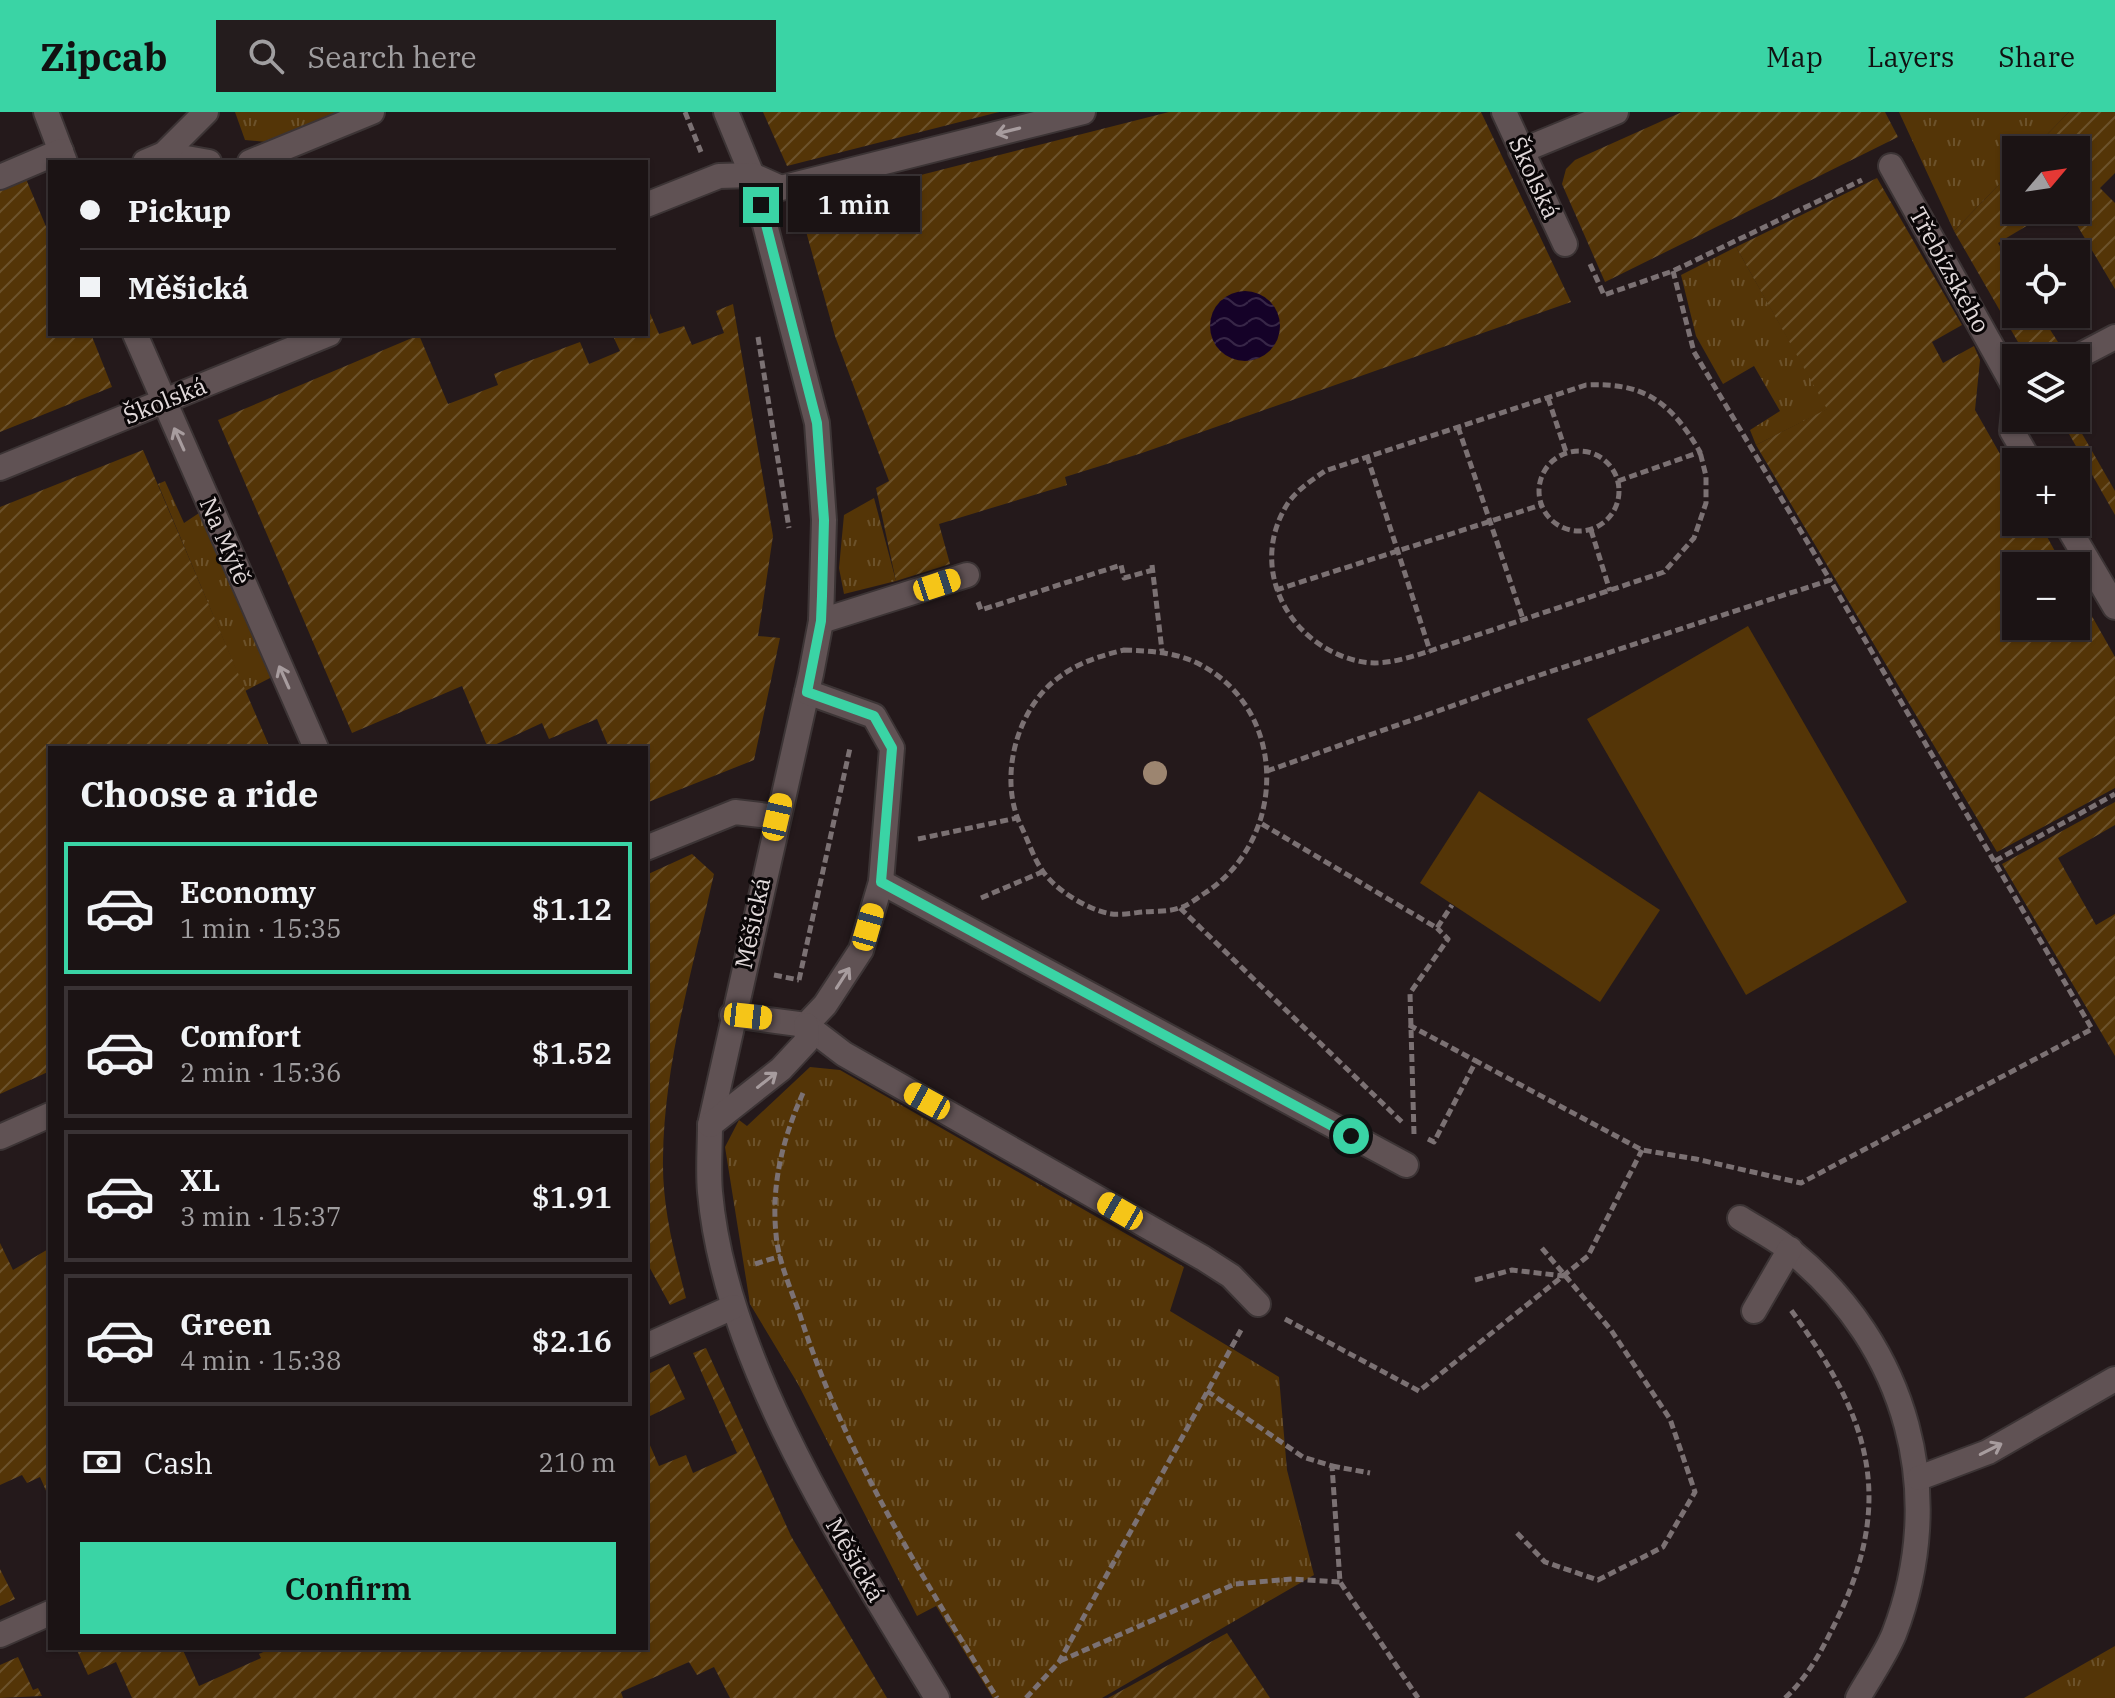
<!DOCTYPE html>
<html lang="en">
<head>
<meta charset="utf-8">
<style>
  body { margin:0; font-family:"IBM Plex Serif",serif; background:#241c1d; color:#f1f3f6; height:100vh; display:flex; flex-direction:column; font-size:30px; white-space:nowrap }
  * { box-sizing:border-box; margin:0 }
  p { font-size:26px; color:#a09ea0 }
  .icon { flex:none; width:44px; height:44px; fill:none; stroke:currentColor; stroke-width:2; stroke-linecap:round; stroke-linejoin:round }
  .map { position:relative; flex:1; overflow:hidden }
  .sheet { position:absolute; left:48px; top:634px; width:600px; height:904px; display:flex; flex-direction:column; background:#1b1314; border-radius:0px; box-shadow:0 2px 6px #0004,0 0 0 2px #393234 }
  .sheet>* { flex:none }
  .banner { position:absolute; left:48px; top:48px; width:600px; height:176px; border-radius:0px; box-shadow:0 2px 6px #0004,0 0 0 2px #393234; display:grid; align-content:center; height:176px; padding:0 32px; background:#1b1314 }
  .needle { width:52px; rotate:61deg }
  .fabs { position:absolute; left:2002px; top:24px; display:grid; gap:16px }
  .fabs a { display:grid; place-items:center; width:88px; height:88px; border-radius:0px; background:#1b1314; box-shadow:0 2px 6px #0004,0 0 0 2px #393234; font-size:40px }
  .end { position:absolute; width:36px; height:36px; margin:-18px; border:10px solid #3ad4a5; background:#111; box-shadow:0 0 0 4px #111 }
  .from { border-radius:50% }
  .bubble { position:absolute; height:56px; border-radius:0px; background:#1b1314; box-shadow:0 2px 6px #0004,0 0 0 2px #393234; font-size:26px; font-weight:600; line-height:56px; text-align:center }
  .car { position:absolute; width:24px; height:48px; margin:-24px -12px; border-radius:10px; box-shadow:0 0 6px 2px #0007; background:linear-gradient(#f5c518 24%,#345 0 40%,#f5c518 0 76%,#345 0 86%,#f5c518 0) }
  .banner b { display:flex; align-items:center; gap:28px; height:76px; font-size:30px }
  .banner b+b { border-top:2px solid #393234 }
  .banner i { width:20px; height:20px; background:#f1f3f6 }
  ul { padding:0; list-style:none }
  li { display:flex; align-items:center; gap:24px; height:132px; margin:0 16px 12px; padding:0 16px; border:4px solid #393234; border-radius:0px }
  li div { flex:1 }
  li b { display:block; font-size:30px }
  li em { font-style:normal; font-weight:600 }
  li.active { border-color:#3ad4a5 }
  li>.icon { width:72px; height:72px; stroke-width:1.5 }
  h2 { padding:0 32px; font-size:36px; line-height:96px }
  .pay { display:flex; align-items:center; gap:20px; height:88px; padding:0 32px; font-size:30px }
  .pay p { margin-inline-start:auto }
  .primary-button { display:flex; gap:16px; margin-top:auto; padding:16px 32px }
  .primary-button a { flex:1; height:92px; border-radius:0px; background:#3ad4a5; color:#111; font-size:32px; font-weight:600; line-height:92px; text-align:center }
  header { display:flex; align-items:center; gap:48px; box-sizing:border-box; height:112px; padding:0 40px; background:#3ad4a5; color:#111 }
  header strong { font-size:38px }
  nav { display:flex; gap:44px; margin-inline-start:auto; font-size:28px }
  .search { width:560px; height:72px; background:#241c1d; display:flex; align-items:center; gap:20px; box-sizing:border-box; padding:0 28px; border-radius:0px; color:#a09ea0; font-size:30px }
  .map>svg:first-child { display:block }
</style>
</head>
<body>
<header>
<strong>Zipcab</strong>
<div class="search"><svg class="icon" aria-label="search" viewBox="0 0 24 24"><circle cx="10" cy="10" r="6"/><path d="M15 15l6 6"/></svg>Search here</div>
<nav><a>Map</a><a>Layers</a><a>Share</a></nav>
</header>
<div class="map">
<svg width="2115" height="1586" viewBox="0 0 2115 1586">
  <defs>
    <pattern id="grass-tufts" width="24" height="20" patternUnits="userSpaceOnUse" patternTransform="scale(2)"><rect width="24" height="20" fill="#543507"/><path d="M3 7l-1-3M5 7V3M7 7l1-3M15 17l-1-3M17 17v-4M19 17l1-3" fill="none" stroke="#6c522b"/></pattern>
    <pattern id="garden-furrows" width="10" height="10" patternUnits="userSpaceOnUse" patternTransform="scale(2)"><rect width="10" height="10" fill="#543507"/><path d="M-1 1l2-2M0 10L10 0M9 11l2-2" fill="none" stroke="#6c522b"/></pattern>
    <pattern id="water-waves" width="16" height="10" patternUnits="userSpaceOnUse" patternTransform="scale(2)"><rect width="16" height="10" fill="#150228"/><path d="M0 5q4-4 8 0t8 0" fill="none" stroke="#372647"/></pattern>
  </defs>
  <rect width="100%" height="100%" fill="#24191b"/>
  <!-- grass -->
  <g fill="url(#grass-tufts)">
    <path d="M235,0H344L267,30L245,28Z"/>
    <path d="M1899,0H2069L2032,38H2016V55L1954,119Z"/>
    <path d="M1736,135L1828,297L1756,333L1750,318L1780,299L1754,254L1723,272L1696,224L1681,163Z"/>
    <path d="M165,369L184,411L199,401L272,565L245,579L158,372Z"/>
    <path d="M874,386L896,469L844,482L839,456L844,403Z"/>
    <path d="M810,955L840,958L1184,1155L1170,1199L1279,1265L1287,1358L1314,1463L1102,1586H993L936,1494L917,1504L798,1272L750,1192L725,1035L739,1008L747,1014Z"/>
    <path d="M2115,1534V1586H2024Z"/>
  </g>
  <!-- garden -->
  <g fill="url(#garden-furrows)">
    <path d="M763,0H999L787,54Z"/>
    <path d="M1169,0H1481L1571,190L1142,341L1065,365L1067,373L939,412L950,452L896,469L876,376L889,369L835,224L799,94Z"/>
    <path d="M1682,0H1885L1898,25L1605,170L1562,72L1566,57L1575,48Z"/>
    <path d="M2069,0H2115V61L2100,76L2115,91V177L2068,98H2076V38H2032Z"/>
    <path d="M2016,55V98H2053L1998,131L2016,162V202H2040L2058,230L2033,245L2022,237L1954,119Z"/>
    <path d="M1877,66L1962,213L1932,230L1943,251L1974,234L1980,248L1975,298L2016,370V410H2039L2063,454H2016V514H2076V476L2115,545V676L1997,740L1756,333L1827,297L1736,135Z"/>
    <path d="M26,67L50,124V222H91L112,275L0,320V78Z"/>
    <path d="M646,192L659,222L684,214L692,233L724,221L716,199L733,192L773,424L758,524L780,526L754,648L646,691V636H609L597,607L549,627L542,611L488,636L462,574L352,621L218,308L419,223L448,292L498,273L494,262L580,230L589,252L620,239L612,222H646Z"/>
    <path d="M2060,306H2073L2115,379V403Z"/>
    <path d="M143,338L270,636H50V959L0,982V395Z"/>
    <path d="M2115,690V713L2058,746L2096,813L2115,802V944L2002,752Z"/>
    <path d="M692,742L714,762C693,856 664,951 663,1046C662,1094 674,1140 686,1186L670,1193L646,1149V763Z"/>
    <path d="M0,1131L13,1158L50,1136V1388L40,1365L27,1371L22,1363L0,1373Z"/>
    <path d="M706,1236L791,1424L887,1586H730L714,1555L697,1563L689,1550L621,1580L623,1586H132L116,1550L88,1563L76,1536H182L199,1574L261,1546L259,1542L272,1536H646V1324L659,1354L686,1343L693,1361L737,1341L693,1241Z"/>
    <path d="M669,1252L685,1287L646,1306V1263Z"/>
    <path d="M0,1457L15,1487L0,1494Z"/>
    <path d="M1227,1521L1270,1586H1108Z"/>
    <path d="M18,1545L33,1578L38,1576L42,1584L0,1586V1553Z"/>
  </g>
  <!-- pitch -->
  <g fill="#543507">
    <path d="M1748,514L1907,790L1746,883L1587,607Z"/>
    <path d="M1479,679L1660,798L1600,890L1420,771Z"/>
  </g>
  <!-- water -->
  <circle fill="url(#water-waves)" cx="1245" cy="214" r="35"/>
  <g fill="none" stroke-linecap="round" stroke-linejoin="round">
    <defs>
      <g id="minor">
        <path d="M46,0L65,50"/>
        <path d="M726,0L752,63L817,311L824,408L821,509L811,562L710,1013C710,1035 708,1058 710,1080C725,1252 849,1440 937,1586"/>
        <path d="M1504,0L1565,132"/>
        <path d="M1521,39L1616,0"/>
        <path d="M164,42L209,50"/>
        <path d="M145,50L164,42L206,0"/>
        <path d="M250,50L372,0"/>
        <path d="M1891,54L2016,278L2012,319L2030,350"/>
        <path d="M0,65L61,39"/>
        <path d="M646,93L719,64L752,63L781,76L1083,0"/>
        <path d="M135,222L316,636"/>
        <path d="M2075,246L2115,225"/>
        <path d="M0,356L329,222"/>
        <path d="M2065,410L2115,495"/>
        <path d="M821,509L967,463"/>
        <path d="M646,736L735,700L777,705"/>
        <path d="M881,770L1406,1053"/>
        <path d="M732,903L806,913L825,893L861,838L881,770L892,636L874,604L807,580"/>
        <path d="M806,913L844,942L1203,1146L1231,1164L1258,1192"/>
        <path d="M710,1013L781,957L807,929L806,913"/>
        <path d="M0,1025L50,1003"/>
        <path d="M1740,1106C1757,1117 1776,1126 1791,1139C1908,1234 1948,1382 1894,1522C1885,1544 1869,1566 1858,1586"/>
        <path d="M1754,1199L1790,1137"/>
        <path d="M646,1234L733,1195"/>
        <path d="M1919,1366L1988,1340L2115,1267"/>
        <path d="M0,1523L50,1501"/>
      </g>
    </defs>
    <!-- minor casing -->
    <use href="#minor" stroke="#3c3435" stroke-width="28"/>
    <!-- path -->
    <g stroke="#7b7173" stroke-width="5" stroke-dasharray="8 4" stroke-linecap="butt">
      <path d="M685,0L701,40"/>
      <path d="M1590,152L1604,183L1673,159L1862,68"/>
      <path d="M758,225L789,416"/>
      <path d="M1548,286L1566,340"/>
      <path d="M1458,315L1523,507"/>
      <circle cx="1579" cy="379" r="40"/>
      <path d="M1367,344L1430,539"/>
      <path d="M1618,369L1700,340C1671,290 1644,270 1586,273L1325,359C1312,368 1298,377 1288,391C1247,455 1288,533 1358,549C1382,555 1407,546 1430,539L1664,460L1694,426L1706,391V364L1700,340"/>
      <path d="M1591,418L1610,479"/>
      <path d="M1152,453L1162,539"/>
      <path d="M1276,478L1541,393"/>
      <path d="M978,490L981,498L1121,453L1124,466L1153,458"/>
      <path d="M1124,538C1151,539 1177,540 1201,553C1289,600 1287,728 1205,781C1197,786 1188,794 1179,796C1168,800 1154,799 1143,800C1132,801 1117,804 1107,801C1085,796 1054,777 1042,758C1033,745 1028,728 1021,714C998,667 1016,597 1058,566C1079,550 1100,544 1124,538Z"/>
      <path d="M1267,659L1540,563L1830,468L1694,240L1673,159"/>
      <path d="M1262,712L1437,816L1452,793"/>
      <path d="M918,727L1017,706"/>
      <path d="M1995,749L2115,682"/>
      <path d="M981,786L1042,760"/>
      <path d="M1180,796L1404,1012"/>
      <path d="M774,863L799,868"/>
      <path d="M799,868L850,636"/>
      <path d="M1409,913L1476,949"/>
      <path d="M803,981C783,1026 771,1072 776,1122C778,1149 791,1177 800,1203C844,1341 922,1464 997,1586"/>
      <path d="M1414,1022L1410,881L1448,827L1437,816"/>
      <path d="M1428,1027L1434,1030L1476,949L1642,1038L1696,1047L1801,1071L2092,917L1830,468"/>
      <path d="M755,1152L781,1144"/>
      <path d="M1475,1168L1512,1158L1564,1164"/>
      <path d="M1285,1207L1419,1279L1588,1144L1642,1038"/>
      <path d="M1207,1279L1303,1345L1332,1354L1340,1470L1418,1586"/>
      <path d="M1332,1354L1370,1361"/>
      <path d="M1517,1421L1545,1450L1598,1468L1663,1435L1695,1380L1670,1307L1611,1218L1541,1135"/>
      <path d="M1060,1549L1235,1472L1292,1467L1340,1470"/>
      <path d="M1026,1586L1059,1550L1241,1218"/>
      <path d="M1785,1586C1811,1562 1825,1532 1841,1499C1896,1379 1865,1300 1791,1198"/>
    </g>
    <!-- minor -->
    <use href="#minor" stroke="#605254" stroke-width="24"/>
  </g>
  <!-- trees -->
  <circle fill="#9c8570" cx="1155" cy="661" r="12"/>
  <!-- one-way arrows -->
  <defs><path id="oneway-shaft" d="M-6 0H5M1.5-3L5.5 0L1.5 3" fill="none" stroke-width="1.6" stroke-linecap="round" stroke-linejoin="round" transform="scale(2)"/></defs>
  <g stroke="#a79c9e">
    <use href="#oneway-shaft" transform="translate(1008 19) rotate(166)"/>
    <use href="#oneway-shaft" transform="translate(179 327) rotate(-114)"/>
    <use href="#oneway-shaft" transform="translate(284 565) rotate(-114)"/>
    <use href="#oneway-shaft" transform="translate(843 866) rotate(-57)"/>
    <use href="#oneway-shaft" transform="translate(767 968) rotate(-38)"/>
    <use href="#oneway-shaft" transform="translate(1991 1337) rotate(-27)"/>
  </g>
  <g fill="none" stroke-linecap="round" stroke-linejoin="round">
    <!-- route -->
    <path stroke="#3ad4a5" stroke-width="10" d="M761,93L817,311L824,408L822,484L821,509L807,580L874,604L892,636L881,770L1351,1024"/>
  </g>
  <g text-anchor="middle" stroke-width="6" stroke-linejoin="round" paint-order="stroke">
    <!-- street labels -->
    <g font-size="24" fill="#e1d9da" stroke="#0a0607">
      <text transform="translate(1534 66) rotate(65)" y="8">Školská</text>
      <text transform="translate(1949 158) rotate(61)" y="8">Třebízského</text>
      <text transform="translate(165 289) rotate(-22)" y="8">Školská</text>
      <text transform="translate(225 429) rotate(66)" y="8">Na Mýtě</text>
      <text transform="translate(753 811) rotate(-78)" y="8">Měšická</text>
      <text transform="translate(855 1448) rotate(60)" y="8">Měšická</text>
    </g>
  </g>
</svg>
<div class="fabs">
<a><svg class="needle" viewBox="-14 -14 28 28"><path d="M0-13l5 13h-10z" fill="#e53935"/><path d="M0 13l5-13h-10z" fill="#a09ea0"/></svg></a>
<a><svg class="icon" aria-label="locate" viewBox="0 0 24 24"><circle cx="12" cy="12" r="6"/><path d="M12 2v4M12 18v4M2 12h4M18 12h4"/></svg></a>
<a><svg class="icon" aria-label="layers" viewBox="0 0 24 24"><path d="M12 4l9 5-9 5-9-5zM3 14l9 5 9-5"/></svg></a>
<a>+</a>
<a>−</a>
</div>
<i class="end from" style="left:1351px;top:1024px"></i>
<i class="end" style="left:761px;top:93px"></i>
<div class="bubble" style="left:788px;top:64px;width:132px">1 min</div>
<i class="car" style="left:937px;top:473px;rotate:72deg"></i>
<i class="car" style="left:777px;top:705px;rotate:13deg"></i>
<i class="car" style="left:868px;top:815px;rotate:16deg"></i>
<i class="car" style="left:748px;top:904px;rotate:96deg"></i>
<i class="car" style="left:927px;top:989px;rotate:299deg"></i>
<i class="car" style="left:1120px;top:1099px;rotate:300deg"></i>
<div class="banner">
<b><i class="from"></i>Pickup</b>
<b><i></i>Měšická</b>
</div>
<section class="sheet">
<h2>Choose a ride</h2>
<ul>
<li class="active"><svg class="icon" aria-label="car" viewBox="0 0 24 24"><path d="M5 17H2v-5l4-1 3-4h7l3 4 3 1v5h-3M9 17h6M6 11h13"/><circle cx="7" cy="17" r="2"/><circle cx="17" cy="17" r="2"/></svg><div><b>Economy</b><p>1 min · 15:35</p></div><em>$1.12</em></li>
<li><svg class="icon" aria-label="car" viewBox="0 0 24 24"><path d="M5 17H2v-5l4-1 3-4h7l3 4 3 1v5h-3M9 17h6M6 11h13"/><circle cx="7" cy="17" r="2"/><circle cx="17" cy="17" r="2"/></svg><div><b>Comfort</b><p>2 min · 15:36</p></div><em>$1.52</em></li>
<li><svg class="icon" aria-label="car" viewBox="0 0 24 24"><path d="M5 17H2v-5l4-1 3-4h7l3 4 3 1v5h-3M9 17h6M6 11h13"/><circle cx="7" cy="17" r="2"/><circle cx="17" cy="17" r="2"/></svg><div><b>XL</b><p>3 min · 15:37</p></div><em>$1.91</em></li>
<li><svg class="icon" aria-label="car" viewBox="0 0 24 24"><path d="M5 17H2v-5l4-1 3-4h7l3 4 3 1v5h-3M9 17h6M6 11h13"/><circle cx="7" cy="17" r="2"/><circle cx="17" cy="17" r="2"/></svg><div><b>Green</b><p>4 min · 15:38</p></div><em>$2.16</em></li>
</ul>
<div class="pay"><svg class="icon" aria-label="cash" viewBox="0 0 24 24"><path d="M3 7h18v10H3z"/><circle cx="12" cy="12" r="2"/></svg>Cash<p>210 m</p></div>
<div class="primary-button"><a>Confirm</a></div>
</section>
</div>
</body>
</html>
